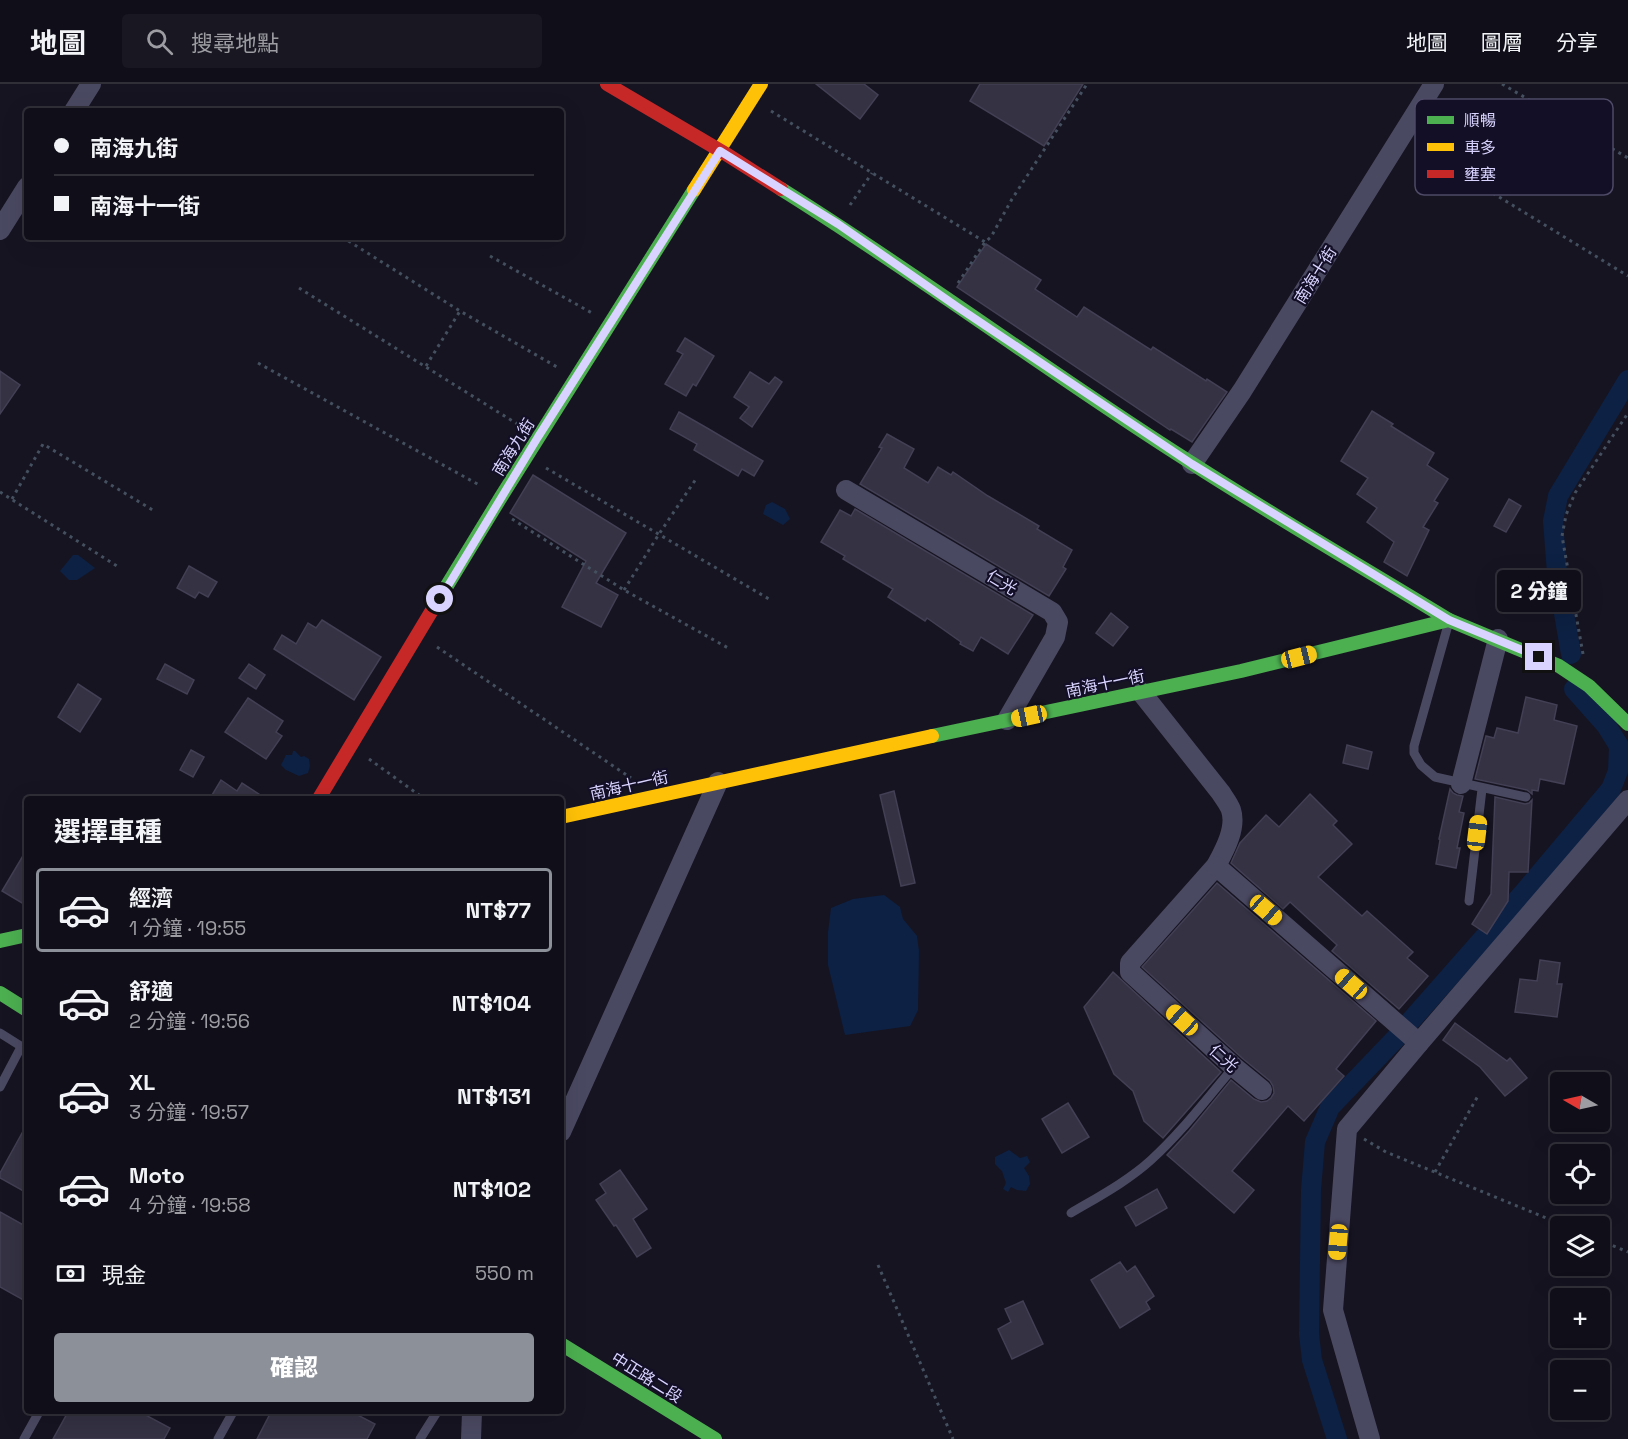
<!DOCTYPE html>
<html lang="zh-TW">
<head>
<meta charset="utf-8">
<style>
  body { margin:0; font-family:"Space Grotesk","Noto Sans TC",sans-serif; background:#191822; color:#f1f3f6; height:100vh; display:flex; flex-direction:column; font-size:22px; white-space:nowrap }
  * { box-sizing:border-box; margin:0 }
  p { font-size:20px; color:#9c9ca2 }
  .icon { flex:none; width:33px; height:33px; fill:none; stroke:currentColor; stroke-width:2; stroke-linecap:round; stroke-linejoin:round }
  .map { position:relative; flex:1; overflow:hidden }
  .drawer { position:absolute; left:24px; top:712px; width:540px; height:618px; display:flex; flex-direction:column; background:#100f19; border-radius:6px; box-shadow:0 6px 24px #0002,0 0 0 2px #302f38 }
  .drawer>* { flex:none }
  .guide { position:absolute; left:24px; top:24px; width:540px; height:132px; border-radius:6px; box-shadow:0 6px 24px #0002,0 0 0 2px #302f38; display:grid; align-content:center; height:132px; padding:0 30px; background:#100f19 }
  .needle { width:39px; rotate:279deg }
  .tools { position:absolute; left:1550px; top:988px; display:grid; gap:12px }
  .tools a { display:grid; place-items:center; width:60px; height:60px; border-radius:6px; background:#100f19; box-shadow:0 6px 24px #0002,0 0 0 2px #302f38; font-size:30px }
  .end { position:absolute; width:27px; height:27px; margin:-14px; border:8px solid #d9d4ff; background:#111; box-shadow:0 0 0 3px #111 }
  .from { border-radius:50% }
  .bubble { position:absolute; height:42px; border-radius:6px; background:#100f19; box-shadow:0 6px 24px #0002,0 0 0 2px #302f38; font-size:20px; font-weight:800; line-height:42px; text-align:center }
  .car { position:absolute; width:18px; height:36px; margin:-18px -9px; border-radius:8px; box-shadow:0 0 4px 2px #0007; background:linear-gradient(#f5c518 24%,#345 0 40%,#f5c518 0 76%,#345 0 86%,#f5c518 0) }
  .guide b { display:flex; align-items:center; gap:21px; height:57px; font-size:22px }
  .guide b+b { border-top:2px solid #302f38 }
  .guide i { width:15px; height:15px; background:#f1f3f6 }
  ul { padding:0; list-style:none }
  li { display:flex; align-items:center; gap:18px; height:84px; margin:0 12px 9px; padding:0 18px; border:3px solid transparent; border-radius:6px }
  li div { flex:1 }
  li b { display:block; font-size:22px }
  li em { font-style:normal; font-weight:800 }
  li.active { border-color:#8c9099 }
  li>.icon { width:54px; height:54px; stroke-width:1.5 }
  h2 { padding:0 30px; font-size:27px; line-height:72px }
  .pay { display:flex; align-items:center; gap:15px; height:66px; padding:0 30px; font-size:22px }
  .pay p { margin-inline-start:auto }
  .cta { display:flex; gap:12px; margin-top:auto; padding:12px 30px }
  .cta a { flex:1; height:69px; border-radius:6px; background:#8c9099; color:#fff; font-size:24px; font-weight:800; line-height:69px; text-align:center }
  header { display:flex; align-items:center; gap:36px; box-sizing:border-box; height:84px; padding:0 30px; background:#100f19; border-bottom:2px solid #302f38 }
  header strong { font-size:28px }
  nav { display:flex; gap:33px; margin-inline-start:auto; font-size:21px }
  .search { width:420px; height:54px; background:#191822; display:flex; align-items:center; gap:15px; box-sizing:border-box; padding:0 21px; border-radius:6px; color:#9c9ca2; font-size:22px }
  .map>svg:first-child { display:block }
</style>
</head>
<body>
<header>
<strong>地圖</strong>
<div class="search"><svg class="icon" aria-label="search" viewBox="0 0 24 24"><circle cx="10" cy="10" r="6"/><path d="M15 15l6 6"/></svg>搜尋地點</div>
<nav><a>地圖</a><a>圖層</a><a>分享</a></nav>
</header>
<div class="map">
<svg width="1628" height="1355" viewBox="0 0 1628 1355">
  <rect width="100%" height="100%" fill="#161421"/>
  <!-- water -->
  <g fill="#0d2144">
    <path d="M772,418L785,425L790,435L783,441L763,430L766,421Z"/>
    <path d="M73,471H78L95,484L77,496H69L60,487Z"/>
    <path d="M293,667H295L301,673L304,672L309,675L310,682L308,689L299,692L286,686L281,681L286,671H292Z"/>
    <path d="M884,811L900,823L903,835L917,852L919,867L918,926L910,942L845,951L828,881V848L831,824L853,815Z"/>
    <path d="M1009,1066L1020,1074L1027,1072L1030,1078L1024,1084L1029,1092L1030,1100L1026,1107L1017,1106L1011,1103L1008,1108L1003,1105L1006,1099L1002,1087L995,1080V1073Z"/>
  </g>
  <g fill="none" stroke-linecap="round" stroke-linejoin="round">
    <!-- canal -->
    <g stroke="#0d2144" stroke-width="20">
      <path d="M1571,570L1557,489L1553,437L1558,412L1628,296"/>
      <path d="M1407,941L1525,807L1611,705L1618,687L1619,662L1606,641L1574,605"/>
      <path d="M1337,1355L1312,1276L1309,1250L1311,1106L1315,1058L1330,1023L1398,952"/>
    </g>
  </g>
  <!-- building -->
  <g fill="#343243" stroke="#433f54" stroke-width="1.5">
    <path d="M816,0H864L878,11L860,35Z"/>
    <path d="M980,0H1083L1044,62L970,17Z"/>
    <path d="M986,160L1041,196L1035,205L1077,233L1084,223L1151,266L1153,263L1206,297L1207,295L1227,308L1192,358L1171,345L1170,346L957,203Z"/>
    <path d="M685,254L714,272L696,302L693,300L686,312L665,300L683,270L677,267Z"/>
    <path d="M0,287L20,301L0,330Z"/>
    <path d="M750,288L769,300L775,293L782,298L752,343L740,334L749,323L734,313Z"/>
    <path d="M1372,327L1393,340L1391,342L1434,369L1427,381L1448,395L1434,417L1438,419L1423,443L1429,446L1407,492L1384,478L1394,458L1367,438L1377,424L1357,410L1368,394L1341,377Z"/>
    <path d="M679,328L707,344L763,377L754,392L742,385L738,392L694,366L697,360L670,345Z"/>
    <path d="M887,350L914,365L904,384L928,399L938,383L951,391L953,388L988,412L1039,442L1037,445L1072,466L1063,483L1066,485L1049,512L860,400L882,364L879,363Z"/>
    <path d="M533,391L626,449L596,499L618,511L601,543L562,523L586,477L510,429Z"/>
    <path d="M1509,415L1521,422L1506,448L1494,442Z"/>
    <path d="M855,425L1033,531L1008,570L981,553L973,567L960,560L961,558L927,534L925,537L888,513L893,505L843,475L845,472L821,458L840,426L851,432Z"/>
    <path d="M189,482L217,498L208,513L199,508L195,514L177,504Z"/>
    <path d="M1111,529L1128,543L1113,562L1096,549Z"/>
    <path d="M322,536L381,573L354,616L274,565L282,551L296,560L308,539L316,544Z"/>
    <path d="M165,580L194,596L187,610L157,595Z"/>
    <path d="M249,580L265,591L256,605L239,594Z"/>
    <path d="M78,600L101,615L80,648L58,633Z"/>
    <path d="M1526,613L1557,621L1554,636L1577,642L1564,700L1540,695L1538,707L1532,706V710L1527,706L1475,695L1486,652L1494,654L1497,644L1518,649Z"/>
    <path d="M248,614L283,637L276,648L282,652L266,675L225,648Z"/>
    <path d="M1347,661L1372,668L1368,685L1343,679Z"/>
    <path d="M191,666L204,673L193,693L180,686Z"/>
    <path d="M221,696L237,707L242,699L268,716H209Z"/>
    <path d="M1450,705L1453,709L1457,711L1463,712L1459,728L1464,729L1457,764H1460L1456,784L1436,780L1440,756L1439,755Z"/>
    <path d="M894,707L915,799L901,802L880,711Z"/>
    <path d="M1310,710L1337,737L1333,741L1352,760L1318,793L1362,832L1367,827L1413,868L1407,874L1428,892L1399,925L1332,867L1337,861L1290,818L1283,825L1231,779L1240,759L1266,731L1279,743Z"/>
    <path d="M1495,713L1525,720L1529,719L1532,716L1528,788H1509L1508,817L1487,850L1472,840L1491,810Z"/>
    <path d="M27,765V822L2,807Z"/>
    <path d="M1217,799L1376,937L1336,985L1344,992L1304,1037L1288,1022L1232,1087L1254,1106L1234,1129L1167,1071L1189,1047L1231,996L1254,1015L1261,1018L1267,1017L1271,1014L1274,1009L1273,1002L1270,997L1242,974L1142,883Z"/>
    <path d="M1540,876L1560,879L1557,900H1562L1557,933L1515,928L1520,895L1537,897Z"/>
    <path d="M1113,888L1221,988L1163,1054L1144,1037L1133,1007L1114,990L1084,923Z"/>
    <path d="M1455,939L1507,977L1510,974L1527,994L1505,1012L1480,983L1443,956Z"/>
    <path d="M1068,1019L1089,1053L1062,1069L1042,1035Z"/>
    <path d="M27,1040V1109L0,1094V1089Z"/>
    <path d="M620,1086L647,1125L633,1135L651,1164L637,1173L616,1141L614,1142L596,1116L606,1109L600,1100Z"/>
    <path d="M1157,1105L1167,1124L1136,1142L1125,1123Z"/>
    <path d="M0,1128L27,1143V1218L0,1203Z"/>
    <path d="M1120,1178L1127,1188L1135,1182L1154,1212L1146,1218L1150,1225L1120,1244L1091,1196Z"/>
    <path d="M1023,1217L1043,1260L1012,1275L998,1245L1011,1238L1005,1225Z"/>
    <path d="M68,1328H140L170,1344L164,1355H53Z"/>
    <path d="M271,1328H352L375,1340L367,1355H257Z"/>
  </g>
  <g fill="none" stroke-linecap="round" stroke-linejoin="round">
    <!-- path -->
    <g stroke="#44505f" stroke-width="3" stroke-dasharray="3 4.5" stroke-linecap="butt">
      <path d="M1502,0L1628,74"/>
      <path d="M771,27L985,158"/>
      <path d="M1416,62L1628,192"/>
      <path d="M850,121L872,89"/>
      <path d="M342,153L460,227L557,283"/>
      <path d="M490,172L592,229"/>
      <path d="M958,199L985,158L991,153L1012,115L1087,0"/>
      <path d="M299,204L519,341"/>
      <path d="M258,279L481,402"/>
      <path d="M426,282L460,227"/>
      <path d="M546,384L769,515"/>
      <path d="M0,408L120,484"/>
      <path d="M12,415L43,360L156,428"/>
      <path d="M512,435L624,506L730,565"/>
      <path d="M624,506L659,450L696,395"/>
      <path d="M437,563L631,694"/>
      <path d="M1583,570L1562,452L1566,431L1575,409L1628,329"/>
      <path d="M369,675L426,716"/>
      <path d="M1364,1055L1386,1068L1568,1143"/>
      <path d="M1435,1088L1479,1010"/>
      <path d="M1599,1156L1628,1168"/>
      <path d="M878,1181L953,1355"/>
    </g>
    <!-- lane -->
    <g stroke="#4a4962" stroke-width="9">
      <path d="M1448,541L1414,662V669L1421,681L1435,693L1526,713"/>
      <path d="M1469,817L1482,705"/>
      <path d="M0,949L27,966"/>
      <path d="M0,1003L21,963"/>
      <path d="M1071,1129C1098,1113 1128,1097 1151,1076C1182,1048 1207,1014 1234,983"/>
      <path d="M24,1355L39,1328"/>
      <path d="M218,1355L233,1328"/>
      <path d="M420,1355L437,1328"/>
    </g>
    <!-- street -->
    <g stroke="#4a4962" stroke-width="20">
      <path d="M74,27L91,0"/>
      <path d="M0,146L27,103"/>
      <path d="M1192,380L1242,307L1434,0"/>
      <path d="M846,406L1052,528L1058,538L1055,553L1007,636"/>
      <path d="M1141,608L1221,709C1224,714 1229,720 1231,726C1237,744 1224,767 1216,782L1130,879V888L1234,983L1262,1006"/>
      <path d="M1461,700L1498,555"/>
      <path d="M1216,782L1419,959"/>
      <path d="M561,1048L718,698"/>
      <path d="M471,1355L472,1328"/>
      <path d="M1370,1355L1333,1226L1347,1045L1419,959L1628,716"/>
    </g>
    <!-- fast -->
    <g stroke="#4caf50" stroke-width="14">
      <path d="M781,105C921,192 1053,292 1193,380C1277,434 1364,484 1449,536"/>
      <path d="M437,518L501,413L694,106"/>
      <path d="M932,652L1241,587L1449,536L1559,582L1589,602L1628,640"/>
      <path d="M0,857L27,851"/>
      <path d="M0,909L27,926"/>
      <path d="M561,1260L715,1355"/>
    </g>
    <!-- slow -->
    <g stroke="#ffc107" stroke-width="14">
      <path d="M694,106L761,0"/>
      <path d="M561,733L932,652"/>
    </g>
    <!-- jam -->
    <g stroke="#c62828" stroke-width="14">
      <path d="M607,0L726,70L781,105"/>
      <path d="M318,716L437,518"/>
    </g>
  </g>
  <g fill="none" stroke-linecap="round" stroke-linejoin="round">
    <!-- route -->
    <path stroke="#d9d4ff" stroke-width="8" d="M440,515L538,353L720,67L838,140L959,224L1192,380L1449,536L1539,573"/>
  </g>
  <g text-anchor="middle" stroke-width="4.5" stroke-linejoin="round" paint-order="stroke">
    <!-- street labels -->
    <g font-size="16" fill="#d9d4ff" stroke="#130f26">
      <text transform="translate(1315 191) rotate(-58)" y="6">南海十街</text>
      <text transform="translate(513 363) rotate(-58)" y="6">南海九街</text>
      <text transform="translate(1002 498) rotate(31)" y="6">仁光</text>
      <text transform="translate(1105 599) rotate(-12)" y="6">南海十一街</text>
      <text transform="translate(629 701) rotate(-13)" y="6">南海十一街</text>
      <text transform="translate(1224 974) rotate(42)" y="6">仁光</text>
      <text transform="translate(647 1293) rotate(32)" y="6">中正路二段</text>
    </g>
  </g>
  <!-- legend -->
  <rect x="1415" y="15" width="198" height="96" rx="9" fill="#130f26" stroke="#4e4a67" stroke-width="1.5"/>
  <rect x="1427" y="32" width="27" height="8" fill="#4caf50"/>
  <rect x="1427" y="59" width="27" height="8" fill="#ffc107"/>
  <rect x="1427" y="86" width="27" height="8" fill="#c62828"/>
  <g font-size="16" fill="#d9d4ff">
    <text x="1464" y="42">順暢</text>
    <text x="1464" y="69">車多</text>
    <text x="1464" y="96">壅塞</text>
  </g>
</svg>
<div class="tools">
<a><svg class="needle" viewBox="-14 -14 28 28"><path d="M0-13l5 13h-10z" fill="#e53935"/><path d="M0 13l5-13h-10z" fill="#9c9ca2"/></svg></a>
<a><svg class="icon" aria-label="locate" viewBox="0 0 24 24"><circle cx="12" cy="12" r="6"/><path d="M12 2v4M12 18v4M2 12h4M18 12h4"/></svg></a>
<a><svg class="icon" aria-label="layers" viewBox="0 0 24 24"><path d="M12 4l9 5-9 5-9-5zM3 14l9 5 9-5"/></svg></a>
<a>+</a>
<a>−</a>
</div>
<i class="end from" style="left:440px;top:515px"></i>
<i class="end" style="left:1539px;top:573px"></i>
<div class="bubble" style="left:1497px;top:486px;width:84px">2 分鐘</div>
<i class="car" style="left:1299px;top:573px;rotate:76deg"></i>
<i class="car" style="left:1029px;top:632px;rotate:258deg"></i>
<i class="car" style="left:1477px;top:749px;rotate:7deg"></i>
<i class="car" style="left:1266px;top:826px;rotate:131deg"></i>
<i class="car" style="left:1351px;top:900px;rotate:311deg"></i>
<i class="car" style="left:1182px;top:936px;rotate:312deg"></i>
<i class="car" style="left:1338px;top:1158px;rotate:185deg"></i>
<div class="guide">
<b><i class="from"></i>南海九街</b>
<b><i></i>南海十一街</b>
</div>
<section class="drawer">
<h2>選擇車種</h2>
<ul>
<li class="active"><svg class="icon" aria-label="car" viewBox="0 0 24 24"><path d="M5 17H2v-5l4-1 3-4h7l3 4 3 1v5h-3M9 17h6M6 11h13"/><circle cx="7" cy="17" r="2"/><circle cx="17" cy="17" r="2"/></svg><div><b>經濟</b><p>1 分鐘 · 19:55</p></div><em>NT$77</em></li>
<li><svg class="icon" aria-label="car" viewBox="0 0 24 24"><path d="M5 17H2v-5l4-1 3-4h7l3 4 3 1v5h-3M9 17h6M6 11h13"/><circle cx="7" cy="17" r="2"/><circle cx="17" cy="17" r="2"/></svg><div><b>舒適</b><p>2 分鐘 · 19:56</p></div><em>NT$104</em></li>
<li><svg class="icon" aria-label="car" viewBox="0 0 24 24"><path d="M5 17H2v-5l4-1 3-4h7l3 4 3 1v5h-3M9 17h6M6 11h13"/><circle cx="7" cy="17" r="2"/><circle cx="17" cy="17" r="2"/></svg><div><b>XL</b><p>3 分鐘 · 19:57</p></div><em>NT$131</em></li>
<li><svg class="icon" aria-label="car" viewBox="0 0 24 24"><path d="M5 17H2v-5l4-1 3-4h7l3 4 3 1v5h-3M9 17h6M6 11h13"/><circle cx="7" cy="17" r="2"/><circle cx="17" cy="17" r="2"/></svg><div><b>Moto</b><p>4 分鐘 · 19:58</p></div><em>NT$102</em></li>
</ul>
<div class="pay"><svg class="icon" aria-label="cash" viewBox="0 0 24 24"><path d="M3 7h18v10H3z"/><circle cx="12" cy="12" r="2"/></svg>現金<p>550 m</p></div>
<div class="cta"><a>確認</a></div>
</section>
</div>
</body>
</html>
